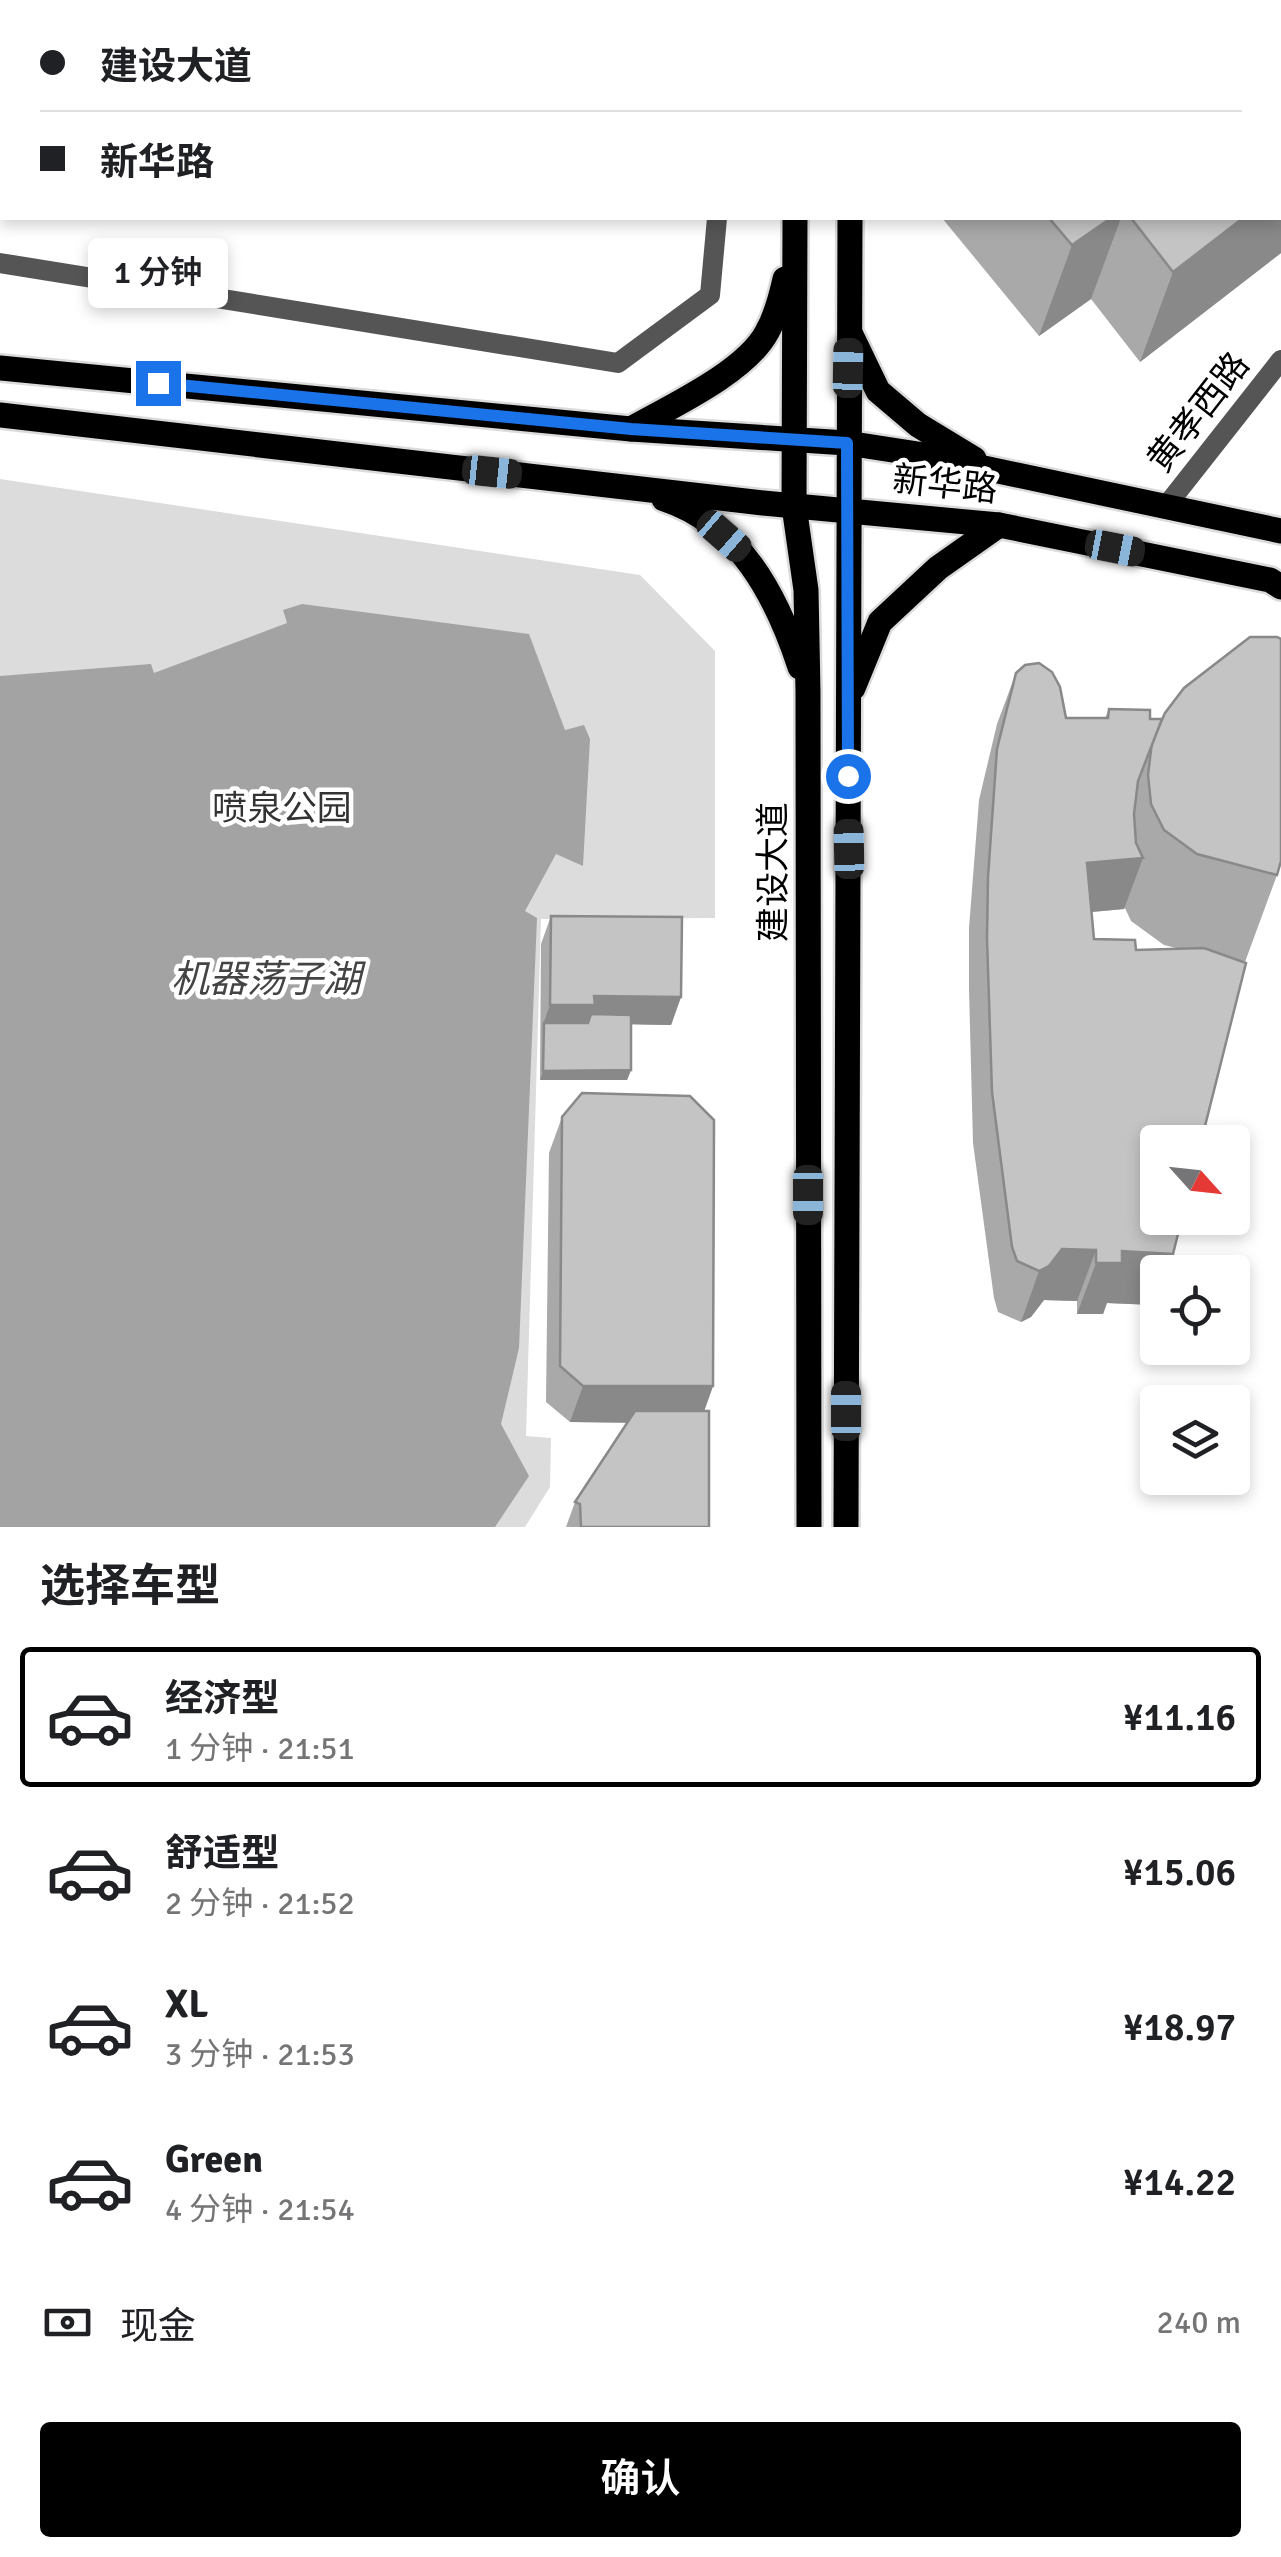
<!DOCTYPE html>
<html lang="zh">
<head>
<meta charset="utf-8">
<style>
  body { margin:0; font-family:Signika,"Noto Sans SC",sans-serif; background:#f6f6f6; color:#202124; height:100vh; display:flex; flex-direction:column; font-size:38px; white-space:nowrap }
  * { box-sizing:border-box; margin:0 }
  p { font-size:32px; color:#757577 }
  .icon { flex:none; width:55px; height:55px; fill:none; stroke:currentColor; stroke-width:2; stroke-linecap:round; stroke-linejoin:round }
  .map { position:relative; height:1527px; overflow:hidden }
  .drawer { display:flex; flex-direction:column; background:#fff; flex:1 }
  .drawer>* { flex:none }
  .hud { position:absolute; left:0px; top:0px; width:1282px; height:220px; box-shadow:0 5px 15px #0003; display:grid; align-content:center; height:220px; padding:0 40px; background:#fff }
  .needle { width:65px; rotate:117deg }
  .buttons { position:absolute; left:1140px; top:1125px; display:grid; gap:20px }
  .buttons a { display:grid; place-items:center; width:110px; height:110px; border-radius:10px; background:#fff; box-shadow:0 5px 15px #0003; font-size:50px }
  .end { position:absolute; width:45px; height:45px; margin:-22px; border:12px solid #1a73e8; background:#fff; box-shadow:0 0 0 5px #fff }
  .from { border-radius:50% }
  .bubble { position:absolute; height:70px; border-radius:10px; background:#fff; box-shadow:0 5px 15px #0003; font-size:32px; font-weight:600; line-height:70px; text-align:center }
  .car { position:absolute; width:30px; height:60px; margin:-30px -15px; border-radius:12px; box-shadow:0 0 8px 2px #0007; background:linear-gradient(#222 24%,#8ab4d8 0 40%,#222 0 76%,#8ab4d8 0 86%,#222 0) }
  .hud b { display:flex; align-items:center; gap:35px; height:95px; font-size:38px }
  .hud b+b { border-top:2px solid #e0e0e0 }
  .hud i { width:25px; height:25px; background:#202124 }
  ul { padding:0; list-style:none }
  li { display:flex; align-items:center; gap:30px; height:140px; margin:0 20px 15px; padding:0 20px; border:5px solid transparent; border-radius:10px }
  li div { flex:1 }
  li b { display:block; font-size:38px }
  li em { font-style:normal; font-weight:600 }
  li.current { border-color:#000 }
  li>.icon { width:90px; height:90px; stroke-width:1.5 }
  h2 { padding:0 40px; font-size:45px; line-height:120px }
  .pay { display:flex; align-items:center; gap:25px; height:110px; padding:0 40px; font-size:38px }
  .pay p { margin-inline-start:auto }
  .button { display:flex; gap:20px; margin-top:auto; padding:20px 40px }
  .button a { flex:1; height:115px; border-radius:10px; background:#000; color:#fff; font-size:40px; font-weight:600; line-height:115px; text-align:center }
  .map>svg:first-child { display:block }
</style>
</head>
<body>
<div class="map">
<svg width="1281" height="1527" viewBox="0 0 1281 1527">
  <rect width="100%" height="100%" fill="#fff"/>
  <!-- green -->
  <path fill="#dcdcdc" d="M0,479L640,575L715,651V918L541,919L526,1436L551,1438L550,1487L525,1527H0Z"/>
  <!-- water -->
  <path fill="#a3a3a3" d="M302,604L529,634L565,730L584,725L590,739L583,866L556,854L525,911L537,918L519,1348L501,1424L529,1476L495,1527H0V676L151,664L154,673L287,623L283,610Z"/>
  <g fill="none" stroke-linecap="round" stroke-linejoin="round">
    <defs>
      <g id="primary">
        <path d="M801,2V0"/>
        <path d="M852,2V0"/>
        <path d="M795,218L794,506L806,590L808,692L809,1527"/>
        <path d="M851,335L878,391L918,425L974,459"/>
        <path d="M0,368L631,429L847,443L918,454L1281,531"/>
        <path d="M0,415L763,503L999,525L1270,580L1281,587"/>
        <path d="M631,429C670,407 746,372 767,332C776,316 781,297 785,279"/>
        <path d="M664,499C740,524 777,597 800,667"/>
        <path d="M853,688L880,622L938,568L999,525"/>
        <path d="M846,1527L850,218"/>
      </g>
    </defs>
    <!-- primary casing -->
    <use href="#primary" stroke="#dbdbdb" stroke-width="30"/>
    <!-- street -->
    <g stroke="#555" stroke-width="20">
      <path d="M738,2V0"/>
      <path d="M0,263L618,363L710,295L717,218"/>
      <path d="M1167,505L1281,360"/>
    </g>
    <!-- primary -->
    <use href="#primary" stroke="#000" stroke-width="25"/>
  </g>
  <!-- wall -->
  <g fill="#a9a9a9" fill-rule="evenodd">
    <rect x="52" y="0" width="222" height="2"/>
    <path d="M1065,0H1281V253L1140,362L1091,299L1039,336L942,218H1280V2H1064Z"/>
    <path d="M1016,673L1066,718H1105L1109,709L1150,719L1277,875L1245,962L1158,1272V1295L1154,1305L1107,1303L1103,1314H1077V1301L1044,1300L1031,1317L1021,1322L998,1312L994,1298L973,1143L969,989V928L979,800L997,724ZM1125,908L1131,921L1164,945L1180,949L1136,950L1094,939L1092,912L1124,909Z"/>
    <path d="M551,916L681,997L671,1025L631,1024V1070L627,1080H540L541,944Z"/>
    <path d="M562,1117L713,1386L704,1411L709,1527H566L575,1502L628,1423L570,1422L546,1402L549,1153Z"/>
  </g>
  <!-- shaded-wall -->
  <g fill="#898989">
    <path d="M1280,188H1281V253L1140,362L1173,272L1243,218H1280Z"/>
    <path d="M1111,218H1121L1091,299L1039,336L1072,245Z"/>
    <path d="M1143,858L1124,909L1068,914L1087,863Z"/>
    <path d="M594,996L681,997L671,1025L544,1023L540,1033L550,1005Z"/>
    <path d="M631,1070L627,1080H540L543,1071Z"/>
    <path d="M1062,1249L1096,1250L1077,1301L1044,1300L1031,1317L1021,1322L1039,1271Z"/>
    <path d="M1122,1251L1173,1254L1166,1272H1158V1295L1154,1305L1107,1303L1103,1314H1077L1096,1263Z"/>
    <path d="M583,1386H713L700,1423L570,1422Z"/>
  </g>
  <!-- building -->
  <g fill="#c4c4c4" stroke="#898989" stroke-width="2.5">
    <rect x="72" y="0" width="202" height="2"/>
    <path d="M386,0H599L598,2H385Z"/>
    <path d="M1072,0H1281V188H1280V2H1071Z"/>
    <path d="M1049,218H1111L1072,245Z"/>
    <path d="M1131,218H1243L1173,272Z"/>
    <path d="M1250,637H1277L1281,639V861L1277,875L1197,854L1164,830L1151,804L1148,775L1152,742L1165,713L1184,688Z"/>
    <path d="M1039,663L1052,672L1060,687L1066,718H1108L1109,709L1150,710V719H1162L1138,781L1134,814L1136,843L1143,858L1087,863L1094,939L1135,940L1136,950L1204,948L1246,963L1201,1142H1158V1218H1182L1173,1254L1122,1251V1263H1096V1250L1062,1249L1049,1266L1039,1271L1017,1261L1012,1247L992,1092L987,938L988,877L997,749L1016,673L1025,665Z"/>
    <path d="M551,916L682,917L681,997L594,996L595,1005H550Z"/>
    <path d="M591,1014L631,1015V1070L543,1071L544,1023H588Z"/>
    <path d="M582,1093L690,1096L714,1120L713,1386H583L560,1366L562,1117Z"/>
    <path d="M635,1411H709V1527H581L580,1504L575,1502Z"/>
  </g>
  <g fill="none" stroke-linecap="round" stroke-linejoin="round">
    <!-- route -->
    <path stroke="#1a73e8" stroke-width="12" d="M158,383L631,429L847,443L848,776"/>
  </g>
  <g text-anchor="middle" stroke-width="9" stroke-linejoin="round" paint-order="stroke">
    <!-- street labels -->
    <g font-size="35" fill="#000" stroke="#fff">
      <text transform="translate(1198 412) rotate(-52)" y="12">黄孝西路</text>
      <text transform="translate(945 484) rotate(6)" y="12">新华路</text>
      <text transform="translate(773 872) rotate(-90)" y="12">建设大道</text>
    </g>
    <!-- park labels -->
    <g font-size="35" fill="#333" stroke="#fff">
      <text x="282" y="820">喷泉公园</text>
    </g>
    <!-- water labels -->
    <g font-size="38" font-style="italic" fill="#444" stroke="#fff">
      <text x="266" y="992">机器荡子湖</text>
    </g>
  </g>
</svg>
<div class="buttons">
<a><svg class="needle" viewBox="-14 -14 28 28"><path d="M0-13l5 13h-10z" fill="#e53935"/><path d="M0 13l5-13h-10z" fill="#757577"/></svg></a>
<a><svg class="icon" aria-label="locate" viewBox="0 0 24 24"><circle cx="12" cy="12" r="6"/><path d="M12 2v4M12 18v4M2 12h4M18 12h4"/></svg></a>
<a><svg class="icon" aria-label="layers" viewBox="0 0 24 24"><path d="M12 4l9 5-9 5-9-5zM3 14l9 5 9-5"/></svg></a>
</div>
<i class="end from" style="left:848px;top:776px"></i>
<i class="end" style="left:158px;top:383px"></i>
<div class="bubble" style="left:88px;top:238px;width:140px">1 分钟</div>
<i class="car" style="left:848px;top:368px;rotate:1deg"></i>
<i class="car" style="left:492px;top:472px;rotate:96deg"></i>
<i class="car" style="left:724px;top:536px;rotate:131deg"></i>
<i class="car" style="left:1115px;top:548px;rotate:101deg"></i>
<i class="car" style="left:849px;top:849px;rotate:359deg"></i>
<i class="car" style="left:808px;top:1195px;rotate:180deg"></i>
<i class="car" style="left:846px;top:1411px;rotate:0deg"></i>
<div class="hud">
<b><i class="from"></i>建设大道</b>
<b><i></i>新华路</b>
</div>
</div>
<section class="drawer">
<h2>选择车型</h2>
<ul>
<li class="current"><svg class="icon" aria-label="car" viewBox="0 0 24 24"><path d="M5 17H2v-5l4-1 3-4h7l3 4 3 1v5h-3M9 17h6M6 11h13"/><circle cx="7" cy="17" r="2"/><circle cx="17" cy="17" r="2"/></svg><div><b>经济型</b><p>1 分钟 · 21:51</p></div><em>¥11.16</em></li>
<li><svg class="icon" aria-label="car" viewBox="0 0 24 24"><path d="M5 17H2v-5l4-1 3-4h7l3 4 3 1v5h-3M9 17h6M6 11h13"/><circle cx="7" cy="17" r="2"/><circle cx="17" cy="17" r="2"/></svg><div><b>舒适型</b><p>2 分钟 · 21:52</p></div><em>¥15.06</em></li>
<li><svg class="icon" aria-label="car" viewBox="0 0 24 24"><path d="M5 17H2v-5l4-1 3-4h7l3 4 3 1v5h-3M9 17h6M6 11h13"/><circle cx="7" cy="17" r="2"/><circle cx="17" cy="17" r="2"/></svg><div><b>XL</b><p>3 分钟 · 21:53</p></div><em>¥18.97</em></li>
<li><svg class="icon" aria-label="car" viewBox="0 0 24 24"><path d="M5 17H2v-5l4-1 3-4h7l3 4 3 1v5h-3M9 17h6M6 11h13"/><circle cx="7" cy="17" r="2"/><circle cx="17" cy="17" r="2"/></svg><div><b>Green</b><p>4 分钟 · 21:54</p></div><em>¥14.22</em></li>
</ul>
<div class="pay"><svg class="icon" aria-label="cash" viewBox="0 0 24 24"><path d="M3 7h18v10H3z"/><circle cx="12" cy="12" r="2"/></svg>现金<p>240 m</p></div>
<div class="button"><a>确认</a></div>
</section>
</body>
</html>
